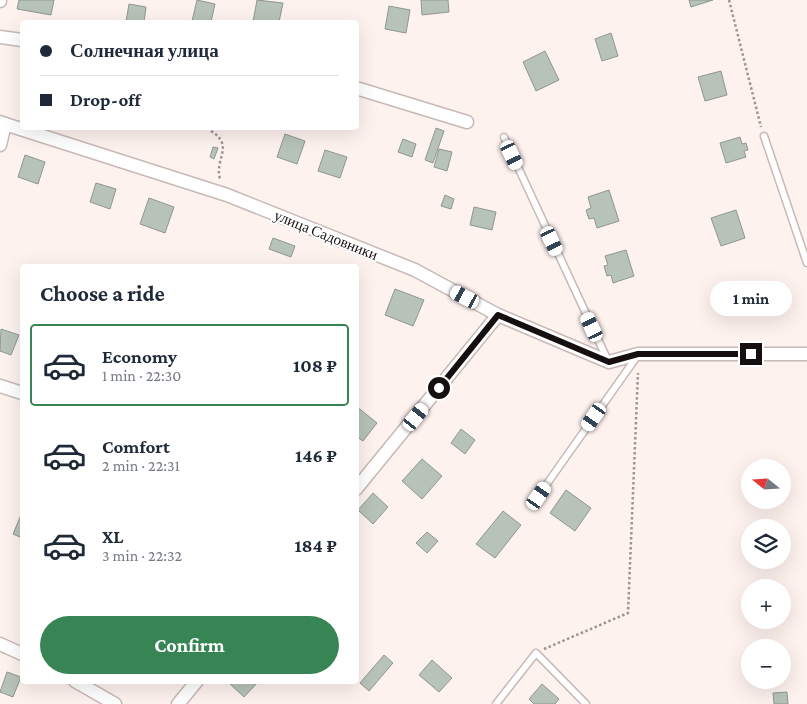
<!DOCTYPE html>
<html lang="en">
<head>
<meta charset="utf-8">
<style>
  body { margin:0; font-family:"Crimson Pro",serif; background:#f6f6f7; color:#1f2937; height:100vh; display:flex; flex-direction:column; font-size:19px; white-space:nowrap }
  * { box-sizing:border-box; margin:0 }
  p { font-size:16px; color:#747a83 }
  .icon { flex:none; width:28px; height:28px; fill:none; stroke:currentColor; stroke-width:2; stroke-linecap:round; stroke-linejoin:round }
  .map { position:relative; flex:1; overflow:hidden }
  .side { position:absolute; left:20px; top:264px; width:339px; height:420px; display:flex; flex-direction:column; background:#fff; border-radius:5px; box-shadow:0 5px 20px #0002 }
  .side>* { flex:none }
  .hud { position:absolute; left:20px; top:20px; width:339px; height:110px; border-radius:5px; box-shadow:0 5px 20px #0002; display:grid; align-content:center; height:110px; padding:0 20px; background:#fff }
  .needle { width:32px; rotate:288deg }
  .buttons { position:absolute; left:741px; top:459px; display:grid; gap:10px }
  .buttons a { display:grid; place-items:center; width:50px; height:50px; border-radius:50%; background:#fff; box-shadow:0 5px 20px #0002; font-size:25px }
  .end { position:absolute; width:22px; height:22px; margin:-11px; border:6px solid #15100f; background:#fff; box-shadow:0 0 0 2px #fff }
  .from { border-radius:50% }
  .bubble { position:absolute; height:35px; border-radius:18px; background:#fff; box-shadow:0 5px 20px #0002; font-size:16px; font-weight:700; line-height:35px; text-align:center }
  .car { position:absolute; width:15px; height:30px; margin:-15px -8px; border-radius:6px; box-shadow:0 0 4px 1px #0007; background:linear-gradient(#fff 24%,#345 0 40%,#fff 0 76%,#345 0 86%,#fff 0) }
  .hud b { display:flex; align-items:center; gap:18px; height:48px; font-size:19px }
  .hud b+b { border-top:1px solid #e0e1e3 }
  .hud i { width:12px; height:12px; background:#1f2937 }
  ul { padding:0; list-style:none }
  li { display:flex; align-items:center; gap:15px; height:82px; margin:0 10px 8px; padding:0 10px; border:2px solid transparent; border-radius:5px }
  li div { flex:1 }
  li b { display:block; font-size:19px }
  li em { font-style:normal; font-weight:700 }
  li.current { border-color:#378554 }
  li>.icon { width:45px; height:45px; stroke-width:1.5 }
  h2 { padding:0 20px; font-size:22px; line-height:60px }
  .button { display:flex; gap:10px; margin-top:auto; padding:10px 20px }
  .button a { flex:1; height:58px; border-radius:30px; background:#378554; color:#fff; font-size:20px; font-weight:700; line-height:58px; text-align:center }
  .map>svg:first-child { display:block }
</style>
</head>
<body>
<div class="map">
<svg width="807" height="704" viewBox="0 0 807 704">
  <rect width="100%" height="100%" fill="#fef2ef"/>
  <!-- building -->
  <g fill="#b7c2b9" stroke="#8d9890">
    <path d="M19,0H54L51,15L17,9Z"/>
    <path d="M197,0L215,4L211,22L192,21Z"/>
    <path d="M257,0L283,3L279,22H253Z"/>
    <path d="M421,0H448L449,12L422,15Z"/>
    <path d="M689,0H713L691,7Z"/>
    <path d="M129,4L146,7L144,22H126Z"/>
    <path d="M389,6L410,10L406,33L385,29Z"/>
    <path d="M611,33L618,56L602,61L595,39Z"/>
    <path d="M545,51L559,80L536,91L523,62Z"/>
    <path d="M721,71L727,95L705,101L698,77Z"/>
    <path d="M436,128L444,131L433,163L425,160Z"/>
    <path d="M285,134L305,141L297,164L277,157Z"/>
    <path d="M740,137L742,144L746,143L748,150L744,151L746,157L726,163L720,143Z"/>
    <path d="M403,139L416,144L412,157L398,152Z"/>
    <path d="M213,147L218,148L214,159L210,157Z"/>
    <path d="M439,149L452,152L447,171L434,167Z"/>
    <path d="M325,150L347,157L340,178L318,171Z"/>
    <path d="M25,155L45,162L38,184L18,177Z"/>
    <path d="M96,183L116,189L110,209L90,202Z"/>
    <path d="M609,190L619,221L597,228L594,218L589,219L586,210L591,208L588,197Z"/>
    <path d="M445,195L454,199L451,209L441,206Z"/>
    <path d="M149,198L174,207L165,233L140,224Z"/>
    <path d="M474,207L496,212L492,230L470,225Z"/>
    <path d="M736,210L745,238L721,246L711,218Z"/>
    <path d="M273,238L295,246L291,257L269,249Z"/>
    <path d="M626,250L634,276L613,283L611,275L607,276L604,266L608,265L605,256Z"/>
    <path d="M395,289L424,300L413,326L385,315Z"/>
    <path d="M1,329L19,335L11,355L0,351Z"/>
    <path d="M356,406L377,423L363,441L356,436Z"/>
    <path d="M461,429L475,440L465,454L451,443Z"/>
    <path d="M422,459L442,476L422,499L402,481Z"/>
    <path d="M566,490L591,508L575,531L550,513Z"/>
    <path d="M373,493L388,507L373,524L358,510Z"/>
    <path d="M503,511L521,525L495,558L476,544Z"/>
    <path d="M21,515H22V538L13,534Z"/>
    <path d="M427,532L438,541L427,553L416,543Z"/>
    <path d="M384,655L393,663L369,691L360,683Z"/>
    <path d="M432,660L452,678L439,692L419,675Z"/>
    <path d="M7,672L21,677L13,697L0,692Z"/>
    <path d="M232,681H257L258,682L244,697L230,684Z"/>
    <path d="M542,684L559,699L555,704H534L529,699Z"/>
    <path d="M787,692L788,704H774L773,693Z"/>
  </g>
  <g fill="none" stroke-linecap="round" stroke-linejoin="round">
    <defs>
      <g id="service">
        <path d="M764,136L807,263"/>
        <path d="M504,137L608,361"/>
        <path d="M539,495L638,355"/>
        <path d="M496,704L536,653L586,704"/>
      </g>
      <g id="minor">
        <path d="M0,1V0"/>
        <path d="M0,37L22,40"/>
        <path d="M356,88L467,122"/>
        <path d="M0,122L5,124L0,145"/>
        <path d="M5,124L227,195L415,270L498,315L609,362L638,354H807"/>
        <path d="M0,386L22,393"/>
        <path d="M356,489L498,315"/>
        <path d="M0,644L22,654"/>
        <path d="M75,681L115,704"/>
        <path d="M178,704L197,681"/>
      </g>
    </defs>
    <!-- service casing -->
    <use href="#service" stroke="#c7b9b6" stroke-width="9"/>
    <!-- minor casing -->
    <use href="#minor" stroke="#c7b9b6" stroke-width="15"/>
    <!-- path -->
    <g stroke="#9e9492" stroke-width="2.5" stroke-dasharray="2.5 2.5" stroke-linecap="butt">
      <path d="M729,0L761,127"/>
      <path d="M211,131C235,146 214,159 220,179"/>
      <path d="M544,649L628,613L638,373"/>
    </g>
    <!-- service -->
    <use href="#service" stroke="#fff" stroke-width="6"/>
    <!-- minor -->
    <use href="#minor" stroke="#fff" stroke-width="12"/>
  </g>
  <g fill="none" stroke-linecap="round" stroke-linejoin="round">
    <!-- route -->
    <path stroke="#15100f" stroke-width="6" d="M439,388L498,315L609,362L638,354H751"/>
  </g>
  <g text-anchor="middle" stroke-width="4" stroke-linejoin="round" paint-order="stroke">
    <!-- street labels -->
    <g font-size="15" fill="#15100f" stroke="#fff">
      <text transform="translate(326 235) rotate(22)" y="5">улица Садовники</text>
    </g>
  </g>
</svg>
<div class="buttons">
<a><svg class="needle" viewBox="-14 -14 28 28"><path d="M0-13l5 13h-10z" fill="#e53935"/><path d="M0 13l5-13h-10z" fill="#747a83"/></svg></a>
<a><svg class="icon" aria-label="layers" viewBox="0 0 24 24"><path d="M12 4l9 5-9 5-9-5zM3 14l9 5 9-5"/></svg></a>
<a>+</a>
<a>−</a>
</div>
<i class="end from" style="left:439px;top:388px"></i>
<i class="end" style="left:751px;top:354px"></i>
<div class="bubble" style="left:710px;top:281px;width:82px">1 min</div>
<i class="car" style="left:512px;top:155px;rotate:155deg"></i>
<i class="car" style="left:552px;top:241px;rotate:155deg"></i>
<i class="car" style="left:465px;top:297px;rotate:298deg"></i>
<i class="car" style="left:592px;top:327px;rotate:335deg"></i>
<i class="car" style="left:416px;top:417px;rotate:39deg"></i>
<i class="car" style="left:594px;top:417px;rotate:215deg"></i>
<i class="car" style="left:539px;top:496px;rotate:35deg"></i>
<div class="hud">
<b><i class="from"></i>Солнечная улица</b>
<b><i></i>Drop-off</b>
</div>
<section class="side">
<h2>Choose a ride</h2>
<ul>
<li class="current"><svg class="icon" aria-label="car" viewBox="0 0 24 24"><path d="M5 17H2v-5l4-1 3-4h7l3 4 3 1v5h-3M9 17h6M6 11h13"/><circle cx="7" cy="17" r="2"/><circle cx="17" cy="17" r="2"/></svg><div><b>Economy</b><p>1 min · 22:30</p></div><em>108 ₽</em></li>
<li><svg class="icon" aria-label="car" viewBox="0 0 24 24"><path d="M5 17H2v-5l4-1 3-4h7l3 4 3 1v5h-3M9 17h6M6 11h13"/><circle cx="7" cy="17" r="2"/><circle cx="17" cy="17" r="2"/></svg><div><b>Comfort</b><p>2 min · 22:31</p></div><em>146 ₽</em></li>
<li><svg class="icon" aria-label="car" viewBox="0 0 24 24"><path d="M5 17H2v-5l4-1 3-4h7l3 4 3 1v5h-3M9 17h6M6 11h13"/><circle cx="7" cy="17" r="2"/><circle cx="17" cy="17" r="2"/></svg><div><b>XL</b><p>3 min · 22:32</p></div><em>184 ₽</em></li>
</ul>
<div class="button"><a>Confirm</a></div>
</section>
</div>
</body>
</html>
